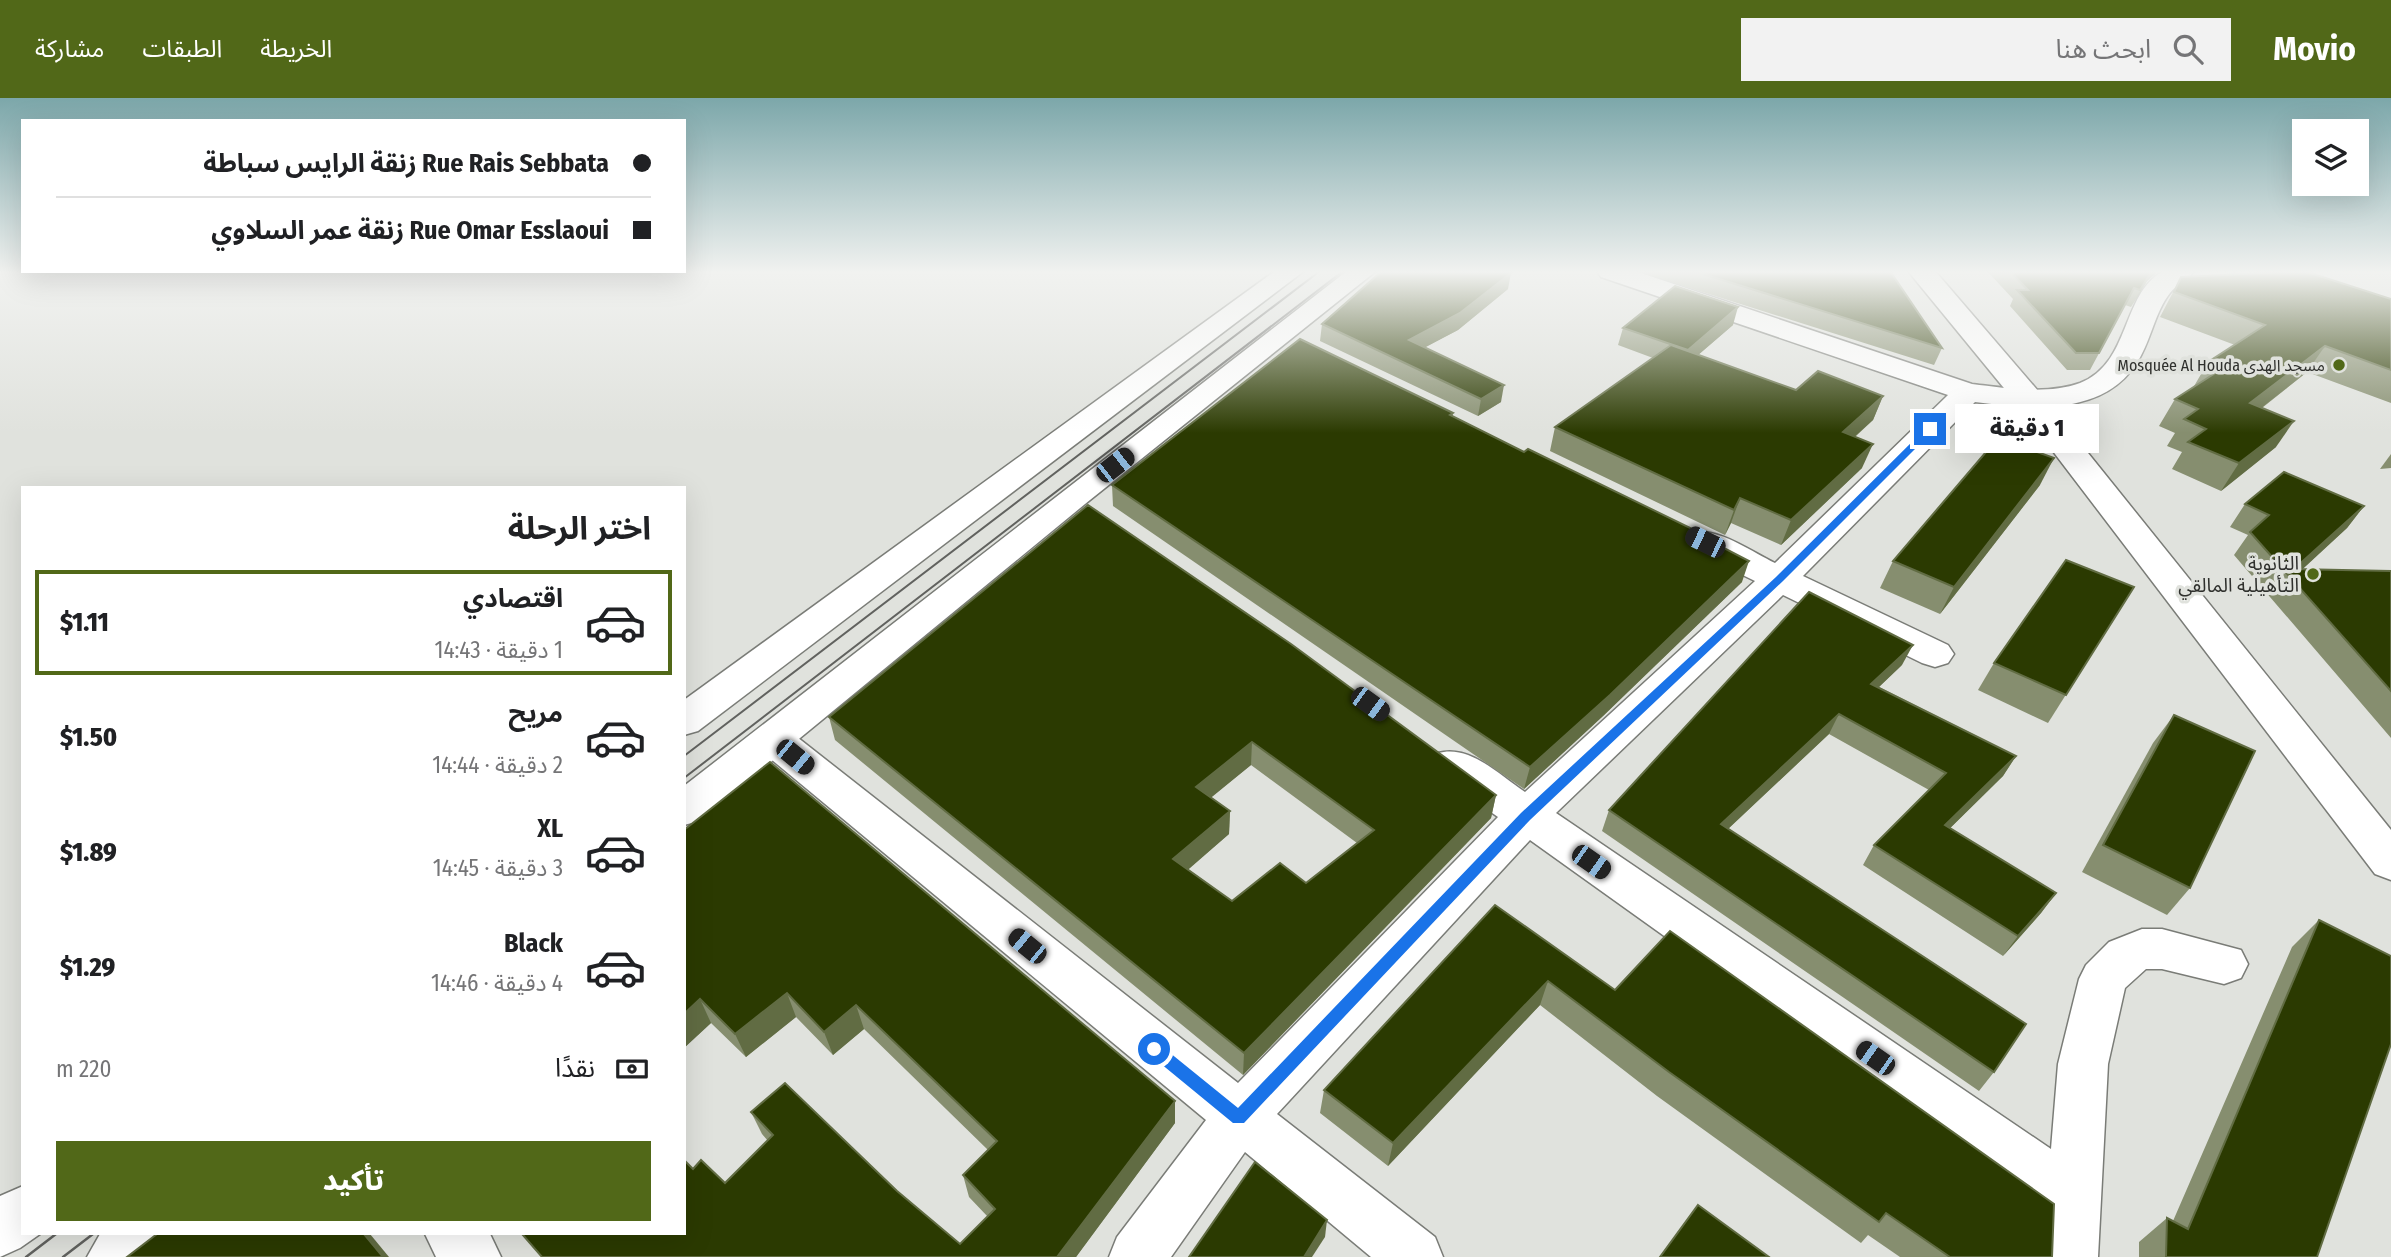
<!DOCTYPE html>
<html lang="ar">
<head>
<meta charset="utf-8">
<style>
  body { margin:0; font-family:"Fira Sans Condensed","Noto Sans Arabic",sans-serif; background:#f2f2f2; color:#202124; direction:rtl; height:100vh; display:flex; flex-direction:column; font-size:26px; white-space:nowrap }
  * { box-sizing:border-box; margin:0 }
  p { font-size:23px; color:#757577 }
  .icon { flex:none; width:38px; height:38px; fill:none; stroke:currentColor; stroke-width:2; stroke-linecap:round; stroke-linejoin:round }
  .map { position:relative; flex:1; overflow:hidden; direction:ltr }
  .panel { position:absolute; left:21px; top:388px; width:665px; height:749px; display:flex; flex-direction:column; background:#fff; border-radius:0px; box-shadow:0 7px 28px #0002; direction:rtl }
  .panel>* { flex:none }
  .top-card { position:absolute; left:21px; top:21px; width:665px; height:154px; border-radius:0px; box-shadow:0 7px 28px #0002; direction:rtl; display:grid; align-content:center; height:154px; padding:0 35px; background:#fff }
  .buttons { position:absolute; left:2292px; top:21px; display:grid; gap:14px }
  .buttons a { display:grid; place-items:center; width:77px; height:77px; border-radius:0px; background:#fff; box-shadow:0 7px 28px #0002; font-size:35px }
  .end { position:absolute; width:32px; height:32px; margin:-16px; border:9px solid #1a73e8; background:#fff; box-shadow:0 0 0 4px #fff }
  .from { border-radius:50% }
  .bubble { position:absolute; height:49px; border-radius:0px; background:#fff; box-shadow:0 7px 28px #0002; font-size:23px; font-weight:800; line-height:49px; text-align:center; direction:rtl }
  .car { position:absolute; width:21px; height:42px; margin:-21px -10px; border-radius:9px; box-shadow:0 0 5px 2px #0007; background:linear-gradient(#222 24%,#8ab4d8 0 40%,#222 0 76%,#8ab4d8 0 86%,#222 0) }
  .top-card b { display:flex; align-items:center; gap:24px; height:66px; font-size:26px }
  .top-card b+b { border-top:2px solid #e0e0e0 }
  .top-card i { width:18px; height:18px; background:#202124 }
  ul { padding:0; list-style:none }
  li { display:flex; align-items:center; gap:21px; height:105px; margin:0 14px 10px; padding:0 21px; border:4px solid transparent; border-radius:0px }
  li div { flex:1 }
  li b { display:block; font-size:26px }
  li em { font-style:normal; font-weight:800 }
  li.on { border-color:#516818 }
  li>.icon { width:63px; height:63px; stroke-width:1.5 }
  h2 { padding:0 35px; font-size:32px; line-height:84px }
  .pay { display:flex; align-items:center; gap:18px; height:77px; padding:0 35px; font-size:26px }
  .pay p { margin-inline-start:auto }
  .cta { display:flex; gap:14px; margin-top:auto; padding:14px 35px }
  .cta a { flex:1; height:80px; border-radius:0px; background:#516818; color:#fff; font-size:28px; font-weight:800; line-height:80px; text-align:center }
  header { display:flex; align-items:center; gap:42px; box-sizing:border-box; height:98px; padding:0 35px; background:#516818; color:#fff }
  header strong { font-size:33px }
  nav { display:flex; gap:38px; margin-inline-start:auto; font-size:24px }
  .search { width:490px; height:63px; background:#f2f2f2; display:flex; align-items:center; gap:18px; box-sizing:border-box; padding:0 24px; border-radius:0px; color:#757577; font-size:26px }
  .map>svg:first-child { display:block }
</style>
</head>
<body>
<header>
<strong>Movio</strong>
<div class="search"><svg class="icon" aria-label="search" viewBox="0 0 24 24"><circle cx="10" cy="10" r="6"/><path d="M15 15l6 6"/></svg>ابحث هنا</div>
<nav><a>الخريطة</a><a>الطبقات</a><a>مشاركة</a></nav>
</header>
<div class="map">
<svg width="2391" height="1159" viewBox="0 0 2391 1159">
  <rect width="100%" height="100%" fill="#e0e2dd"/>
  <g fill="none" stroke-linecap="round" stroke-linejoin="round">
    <defs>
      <g id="minor">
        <path d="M1597,173H1635L1972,286C2006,290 2047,297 2080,285C2131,265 2121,197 2162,174C2170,170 2185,172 2194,173C2188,182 2177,186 2170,195C2155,214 2151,242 2138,263C2104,319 2031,311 1975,304L1803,478L1948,547L1954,556L1948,565L1935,569L1922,565L1783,497L1556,715L2051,1051L2058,966L2079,881L2086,867L2109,844L2142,831H2162L2241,852L2248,866L2241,880L2224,886L2162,871H2146L2125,890L2108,966L2098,1159H2042L2046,1111L1530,742L1277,1016L1435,1139L1443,1159H1371L1245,1054L1171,1159H1109L1117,1139L1206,1022L760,652L754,642L760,632L774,627L788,632L1238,985L1498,719L1438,677L1432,666L1438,655C1470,646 1499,677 1525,694L1755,483L1689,451L1684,443L1689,435C1717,428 1750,453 1775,465L1948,297L1601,179Z"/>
        <path d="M2235,173H2273L2391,212V229L2239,179Z"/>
        <path d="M425,1136H490L501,1159H436Z"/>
      </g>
      <path id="tertiary" d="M1908,173H1935L2039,294L2391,732V782L2375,776L2017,306Z"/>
      <g id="secondary">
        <path d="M1275,173H1304L698,633L684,637V602Z"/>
        <path d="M1347,173H1376L1085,406L699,723L684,727V688Z"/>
        <path d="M23,1088V1136H40L20,1150L0,1159V1098Z"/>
        <path d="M100,1136H172L159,1159H87Z"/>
      </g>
    </defs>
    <!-- minor casing -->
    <use href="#minor" stroke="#7a7c77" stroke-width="3"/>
    <!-- tertiary casing -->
    <use href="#tertiary" stroke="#7a7c77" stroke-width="3"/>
    <!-- secondary casing -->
    <use href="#secondary" stroke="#7a7c77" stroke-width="3"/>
    <!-- minor -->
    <use href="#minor" fill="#fff" fill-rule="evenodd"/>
    <!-- tertiary -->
    <use href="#tertiary" fill="#fff" fill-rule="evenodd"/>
    <!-- secondary -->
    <use href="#secondary" fill="#fff" fill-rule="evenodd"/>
    <!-- tram-far1 -->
    <g stroke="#61625f" stroke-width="2">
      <path d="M684,658L1320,173"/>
      <path d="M684,680L1343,173"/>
    </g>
    <!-- tram -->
    <g stroke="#61625f" stroke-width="2.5">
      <path d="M26,1159L56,1136"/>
      <path d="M63,1159L93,1136"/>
    </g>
  </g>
  <!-- wall -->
  <g fill="#868e6f" fill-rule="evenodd">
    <path d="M1636,173H1890L1942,250L1934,267Z"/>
    <path d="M1987,173H2157L2155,176L2147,183L2131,209L2125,207L2090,272H2067L2010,208L2013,201Z"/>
    <path d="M2181,179L2391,201V305L2307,274L2262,310L2276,349L2221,393L2172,371L2182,354L2167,348L2175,335L2159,328L2175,301L2193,290L2208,264L2235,247L2160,219Z"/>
    <path d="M1508,191L1458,232L1425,249L1501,304L1478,318L1320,243L1322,226Z"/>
    <path d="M1733,227L1698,257L1796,292L1883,298L1873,322L1855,339L1862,370L1781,447L1731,425L1725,437L1550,353L1555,329L1653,260L1618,247L1623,230Z"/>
    <path d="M1453,315V318L1524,354L1718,447L1742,484L1603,618L1524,691L1113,408L1112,387Z"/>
    <path d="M2391,356V370L2380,371Z"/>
    <path d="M2040,387L1940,516L1880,490L1893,463Z"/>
    <path d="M2245,406L2364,408L2347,430L2302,471L2391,473V640L2234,457L2248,437L2230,429Z"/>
    <path d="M1088,407L1496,697L1491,720L1243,977L835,642L829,619ZM1251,667L1357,745L1306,785L1232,803L1188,771L1229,736L1230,713L1211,699Z"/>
    <path d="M2134,489L2048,625L1978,592L1994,565Z"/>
    <path d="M1902,567L1879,589L2016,658L2003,678L1950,730L2056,795L2041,815L2003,858L1863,767L1874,747L1929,692L1829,636L1728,731L1994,974L1979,993L1602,733L1609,712Z"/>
    <path d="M2174,617L2190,790L2167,817L2082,774L2153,645Z"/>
    <path d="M684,732L1175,1025L1076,1159H541L693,1071L725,1085L768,1043L762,1036L751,1014L897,1093L960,1146L988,1119L969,1099L963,1077L988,1052L864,931L833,957L796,919L746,959L711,925L684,950Z"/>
    <path d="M1495,807L1615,892L2052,1159H1900L1868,1137L1861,1145L1657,998L1540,907L1388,1068L1320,1015L1324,992Z"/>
    <path d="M2319,822L2317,1159H2139V1144L2167,1120L2173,1123L2292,849Z"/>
  </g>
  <!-- shaded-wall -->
  <g fill="#616c43">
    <path d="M2152,173H2157L2155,176L2147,183L2131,209Z"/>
    <path d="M1511,175L1508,191L1458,232L1407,259L1409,242Z"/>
    <path d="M1738,209L1733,227L1683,270L1688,252Z"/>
    <path d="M2325,248L2307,274L2233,332L2250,305Z"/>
    <path d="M1504,287L1501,304L1478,318L1481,301Z"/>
    <path d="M1883,298L1873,322L1833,358L1843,334Z"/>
    <path d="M2294,323L2276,349L2221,393L2239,365Z"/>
    <path d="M1873,346L1862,370L1781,447L1791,422Z"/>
    <path d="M2054,360L2040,387L1940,516L1954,489Z"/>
    <path d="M1740,400L1731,425L1725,437L1734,412Z"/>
    <path d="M2364,408L2347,430L2292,481L2294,471Z"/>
    <path d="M1749,463L1742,484L1603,618L1524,691L1530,669Z"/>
    <path d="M1913,547L1902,567L1861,606L1871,586Z"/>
    <path d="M1839,616L1829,636L1712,746L1721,726Z"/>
    <path d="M1252,644L1251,667L1196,712V689Z"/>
    <path d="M2016,658L2003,678L1933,747L1945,727Z"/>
    <path d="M1496,697L1491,720L1243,977L1244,955Z"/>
    <path d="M1230,713L1229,736L1174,784L1173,761Z"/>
    <path d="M2056,795L2041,815L2003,858L2018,838Z"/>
    <path d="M1548,883L1540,907L1388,1068L1393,1045Z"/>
    <path d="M787,895L796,919L746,959L735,936Z"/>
    <path d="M700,901L711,925L684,950V916Z"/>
    <path d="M856,907L864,931L833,957L824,934Z"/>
    <path d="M1175,1003V1025L1076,1159H1057Z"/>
    <path d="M1327,1122L1325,1139L1312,1159H1304Z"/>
    <path d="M364,1136H370L389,1159H383Z"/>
  </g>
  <!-- building -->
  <g fill="#2b3a01" stroke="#616c43" stroke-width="2" fill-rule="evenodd">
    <path d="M1382,173H1505L1511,175L1460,215L1409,242L1504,287L1481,301L1322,226Z"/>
    <path d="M1693,173H1890L1942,250Z"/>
    <path d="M2010,173H2152L2140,192L2134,190L2099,255H2076L2017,192H2028Z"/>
    <path d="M2304,173L2391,201V272L2325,248L2250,305L2294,323L2239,365L2188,344L2206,331L2184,321L2198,311L2175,301L2223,270L2208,264L2265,227L2174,194L2181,179Z"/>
    <path d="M1675,188L1738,209L1688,252L1623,230Z"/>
    <path d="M1300,241L1453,315L1450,317L1524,354L1528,351L1719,444L1718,447L1749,463L1610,597L1530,669L1112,387Z"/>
    <path d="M1671,247L1796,292L1818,273L1883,298L1843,334L1873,346L1791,422L1740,400L1734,412L1555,329Z"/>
    <path d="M1998,340L2054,360L1954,489L1893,463Z"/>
    <path d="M2284,374L2364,408L2294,471L2391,473V593L2250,434L2269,417L2245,406Z"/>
    <path d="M1088,407L1291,546L1496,697L1244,955L829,619ZM1252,644L1374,732L1306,785L1280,765L1232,803L1173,761L1230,713L1196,689Z"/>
    <path d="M2066,462L2134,489L2066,597L1994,565Z"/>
    <path d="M1809,494L1913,547L1871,586L2016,658L1945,727L2056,795L2018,838L1874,747L1946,675L1839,616L1721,726L2026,926L1994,974L1609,712Z"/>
    <path d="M2174,617L2255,653L2190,790L2103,747Z"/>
    <path d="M770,664L1175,1003L1057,1159H542L522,1136H684V1062L693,1071L701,1062L725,1085L773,1037L751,1014L785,985L897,1093L960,1146L995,1111L963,1077L997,1043L856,907L824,934L787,895L735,936L700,901L684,916V732Z"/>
    <path d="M1495,807L1615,892L1670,833L2054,1106L2052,1159H1950L1886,1115L1879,1124L1669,974L1548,883L1393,1045L1324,992Z"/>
    <path d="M2319,822L2391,858V946L2317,1159H2166L2167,1120L2188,1131Z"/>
    <path d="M1255,1064L1327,1122L1304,1159H1189Z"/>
    <path d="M1698,1107L1769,1159H1660Z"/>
    <path d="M157,1136H364L383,1159H127Z"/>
  </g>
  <!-- sky -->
  <linearGradient id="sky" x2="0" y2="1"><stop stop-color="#7ca7aa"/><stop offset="0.52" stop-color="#f1f2f0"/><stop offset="1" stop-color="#f1f2f0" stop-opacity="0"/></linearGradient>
  <rect width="2391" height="335" fill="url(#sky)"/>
  <!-- route -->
  <path fill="#1a73e8" d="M1927,329L1935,331L1783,483L1530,722L1244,1025H1233L1149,956V946H1159L1238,1010L1521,715L1776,479Z"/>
  <!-- markers -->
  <g fill="#516818" stroke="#e0e2dd" stroke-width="2.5">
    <circle cx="2339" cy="267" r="7"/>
    <circle cx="2313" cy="476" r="7"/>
  </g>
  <g text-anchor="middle" stroke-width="7" stroke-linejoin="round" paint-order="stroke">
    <!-- far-poi labels -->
    <g font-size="16" fill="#2f302d" stroke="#e0e2dd" text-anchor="end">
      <text x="2325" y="273">Mosquée Al Houda مسجد الهدى</text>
    </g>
    <!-- poi labels -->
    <g font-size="19" fill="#2f302d" stroke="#e0e2dd" text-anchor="end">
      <text x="2299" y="472">الثانوية<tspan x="2299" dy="22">التأهيلية المالقي</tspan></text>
    </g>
  </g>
</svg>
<div class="buttons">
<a><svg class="icon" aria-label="layers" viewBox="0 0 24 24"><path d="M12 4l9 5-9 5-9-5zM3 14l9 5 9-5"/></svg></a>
</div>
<i class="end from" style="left:1154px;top:951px"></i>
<i class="end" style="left:1930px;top:331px"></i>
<div class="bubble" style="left:1955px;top:306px;width:144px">1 دقيقة</div>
<i class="car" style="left:1115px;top:367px;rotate:52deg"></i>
<i class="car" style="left:1705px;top:444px;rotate:296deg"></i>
<i class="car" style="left:1370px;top:606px;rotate:126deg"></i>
<i class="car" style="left:795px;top:659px;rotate:129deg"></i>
<i class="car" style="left:1591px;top:764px;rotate:125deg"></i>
<i class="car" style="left:1027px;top:848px;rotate:309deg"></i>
<i class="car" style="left:1875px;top:960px;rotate:305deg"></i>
<div class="top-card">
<b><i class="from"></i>Rue Rais Sebbata زنقة الرايس سباطة</b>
<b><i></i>Rue Omar Esslaoui زنقة عمر السلاوي</b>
</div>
<section class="panel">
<h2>اختر الرحلة</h2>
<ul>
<li class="on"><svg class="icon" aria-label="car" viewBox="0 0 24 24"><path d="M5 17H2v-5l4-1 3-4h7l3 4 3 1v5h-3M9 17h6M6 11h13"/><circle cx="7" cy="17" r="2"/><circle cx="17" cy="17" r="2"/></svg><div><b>اقتصادي</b><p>1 دقيقة · 14:43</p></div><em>$1.11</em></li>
<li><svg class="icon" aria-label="car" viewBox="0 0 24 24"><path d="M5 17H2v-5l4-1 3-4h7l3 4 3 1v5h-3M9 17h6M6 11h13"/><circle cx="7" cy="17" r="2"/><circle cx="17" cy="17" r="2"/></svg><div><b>مريح</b><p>2 دقيقة · 14:44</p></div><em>$1.50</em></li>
<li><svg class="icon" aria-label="car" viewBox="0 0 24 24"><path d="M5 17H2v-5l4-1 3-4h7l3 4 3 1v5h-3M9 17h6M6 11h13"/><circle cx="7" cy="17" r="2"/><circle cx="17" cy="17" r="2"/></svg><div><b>XL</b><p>3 دقيقة · 14:45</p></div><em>$1.89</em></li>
<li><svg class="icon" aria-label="car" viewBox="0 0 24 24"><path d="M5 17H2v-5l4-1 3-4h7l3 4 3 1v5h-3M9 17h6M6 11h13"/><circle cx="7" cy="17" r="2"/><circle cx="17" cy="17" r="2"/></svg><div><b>Black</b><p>4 دقيقة · 14:46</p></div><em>$1.29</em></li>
</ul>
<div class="pay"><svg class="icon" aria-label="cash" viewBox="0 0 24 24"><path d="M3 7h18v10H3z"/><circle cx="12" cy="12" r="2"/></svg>نقدًا<p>220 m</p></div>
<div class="cta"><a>تأكيد</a></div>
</section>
</div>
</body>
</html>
